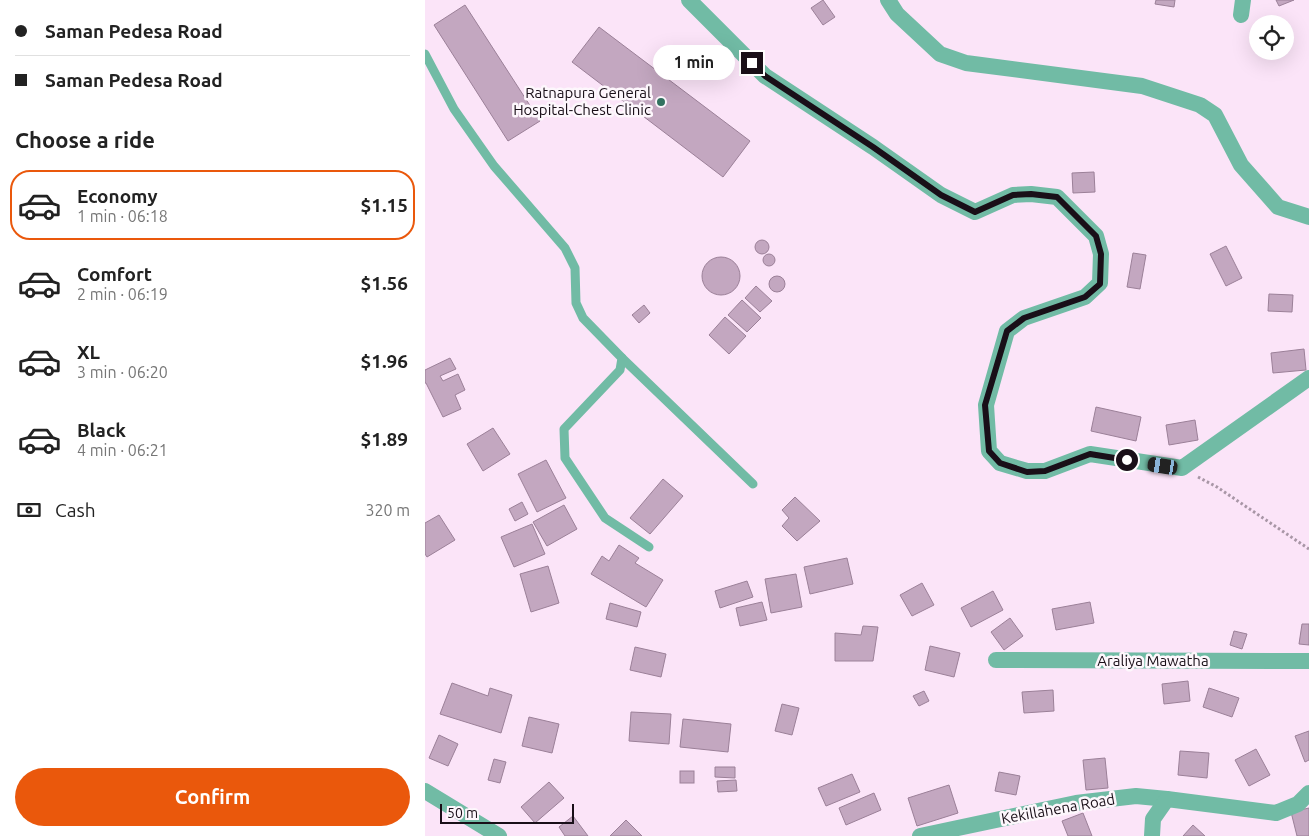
<!DOCTYPE html>
<html lang="en">
<head>
<meta charset="utf-8">
<style>
  body { margin:0; font-family:Ubuntu,sans-serif; background:#f6f6f6; color:#222; height:100vh; display:flex; flex-direction:column; font-size:19px; white-space:nowrap }
  * { box-sizing:border-box; margin:0 }
  p { font-size:16px; color:#767676 }
  .icon { flex:none; width:28px; height:28px; fill:none; stroke:currentColor; stroke-width:2; stroke-linecap:round; stroke-linejoin:round }
  .map { position:relative; flex:1; overflow:hidden }
  .panel { display:flex; flex-direction:column; background:#fff; width:425px }
  .panel>* { flex:none }
  .guide { display:grid; align-content:center; height:110px; padding:0 15px; background:#fff }
  .tools { position:absolute; left:824px; top:15px; display:grid; gap:10px }
  .tools a { display:grid; place-items:center; width:45px; height:45px; border-radius:50%; background:#fff; box-shadow:0 5px 20px #0002; font-size:25px }
  .scale { position:absolute; left:15px; bottom:12px; width:134px; box-sizing:border-box; padding-left:5px; border:2px solid #190f18; border-top:0; font-size:14px; line-height:18px; white-space:nowrap; color:#190f18; -webkit-text-stroke:4px #fdf7fc; paint-order:stroke }
  .end { position:absolute; width:22px; height:22px; margin:-11px; border:6px solid #190f18; background:#fff; box-shadow:0 0 0 2px #fff }
  .from { border-radius:50% }
  .bubble { position:absolute; height:35px; border-radius:18px; background:#fff; box-shadow:0 5px 20px #0002; font-size:16px; font-weight:700; line-height:35px; text-align:center }
  .car { position:absolute; width:15px; height:30px; margin:-15px -8px; border-radius:6px; box-shadow:0 0 4px 1px #0007; background:linear-gradient(#222 24%,#8ab4d8 0 40%,#222 0 76%,#8ab4d8 0 86%,#222 0) }
  .guide b { display:flex; align-items:center; gap:18px; height:48px; font-size:19px }
  .guide b+b { border-top:1px solid #e0e0e0 }
  .guide i { width:12px; height:12px; background:#222 }
  ul { padding:0; list-style:none }
  li { display:flex; align-items:center; gap:15px; height:70px; margin:0 10px 8px; padding:0 5px; border:2px solid transparent; border-radius:20px }
  li div { flex:1 }
  li b { display:block; font-size:19px }
  li em { font-style:normal; font-weight:700 }
  li.current { border-color:#ea580c }
  li>.icon { width:45px; height:45px; stroke-width:1.5 }
  h2 { padding:0 15px; font-size:22px; line-height:60px }
  .pay { display:flex; align-items:center; gap:12px; height:55px; padding:0 15px; font-size:19px }
  .pay p { margin-inline-start:auto }
  .cta { display:flex; gap:10px; margin-top:auto; padding:10px 15px }
  .cta a { flex:1; height:58px; border-radius:30px; background:#ea580c; color:#fff; font-size:20px; font-weight:700; line-height:58px; text-align:center }
  main { display:flex; flex:1; min-height:0 }
  .map>svg:first-child { display:block }
</style>
</head>
<body>
<main>
<section class="panel">
<div class="guide">
<b><i class="from"></i>Saman Pedesa Road</b>
<b><i></i>Saman Pedesa Road</b>
</div>
<h2>Choose a ride</h2>
<ul>
<li class="current"><svg class="icon" aria-label="car" viewBox="0 0 24 24"><path d="M5 17H2v-5l4-1 3-4h7l3 4 3 1v5h-3M9 17h6M6 11h13"/><circle cx="7" cy="17" r="2"/><circle cx="17" cy="17" r="2"/></svg><div><b>Economy</b><p>1 min · 06:18</p></div><em>$1.15</em></li>
<li><svg class="icon" aria-label="car" viewBox="0 0 24 24"><path d="M5 17H2v-5l4-1 3-4h7l3 4 3 1v5h-3M9 17h6M6 11h13"/><circle cx="7" cy="17" r="2"/><circle cx="17" cy="17" r="2"/></svg><div><b>Comfort</b><p>2 min · 06:19</p></div><em>$1.56</em></li>
<li><svg class="icon" aria-label="car" viewBox="0 0 24 24"><path d="M5 17H2v-5l4-1 3-4h7l3 4 3 1v5h-3M9 17h6M6 11h13"/><circle cx="7" cy="17" r="2"/><circle cx="17" cy="17" r="2"/></svg><div><b>XL</b><p>3 min · 06:20</p></div><em>$1.96</em></li>
<li><svg class="icon" aria-label="car" viewBox="0 0 24 24"><path d="M5 17H2v-5l4-1 3-4h7l3 4 3 1v5h-3M9 17h6M6 11h13"/><circle cx="7" cy="17" r="2"/><circle cx="17" cy="17" r="2"/></svg><div><b>Black</b><p>4 min · 06:21</p></div><em>$1.89</em></li>
</ul>
<div class="pay"><svg class="icon" aria-label="cash" viewBox="0 0 24 24"><path d="M3 7h18v10H3z"/><circle cx="12" cy="12" r="2"/></svg>Cash<p>320 m</p></div>
<div class="cta"><a>Confirm</a></div>
</section>
<div class="map">
<svg width="884" height="836" viewBox="0 0 884 836">
  <rect width="100%" height="100%" fill="#fbe4f8"/>
  <!-- building -->
  <g fill="#c3a7c0" stroke="#9b8098">
    <path d="M398,0L410,17L398,25L386,8Z"/>
    <path d="M731,0H750L749,7L730,4Z"/>
    <path d="M851,0H869L854,6Z"/>
    <path d="M40,5L115,121L83,141L9,25Z"/>
    <path d="M174,27L325,141L298,177L147,62Z"/>
    <path d="M669,172L670,192L648,193L647,173Z"/>
    <circle cx="337" cy="247" r="7"/>
    <path d="M801,246L817,278L801,286L785,254Z"/>
    <path d="M708,253L721,255L715,289L702,287Z"/>
    <circle cx="344" cy="260" r="6"/>
    <circle cx="296" cy="276" r="19"/>
    <circle cx="352" cy="284" r="8"/>
    <path d="M331,286L347,301L335,312L320,298Z"/>
    <path d="M844,294L868,295L867,312L843,311Z"/>
    <path d="M317,300L336,318L322,332L303,315Z"/>
    <path d="M219,305L225,313L214,323L207,315Z"/>
    <path d="M300,317L321,336L304,354L284,335Z"/>
    <path d="M879,349L881,370L848,373L846,353Z"/>
    <path d="M25,358L31,369L15,376L18,381L33,374L40,390L30,395L36,409L18,417L1,383H0V370Z"/>
    <path d="M671,407L716,417L711,441L666,431Z"/>
    <path d="M770,420L773,440L744,445L741,425Z"/>
    <path d="M68,428L85,454L58,471L42,444Z"/>
    <path d="M121,460L141,498L112,512L93,474Z"/>
    <path d="M238,479L258,496L225,534L205,518Z"/>
    <path d="M370,497L395,521L372,541L357,526L364,518L357,510Z"/>
    <path d="M97,502L103,514L90,521L84,509Z"/>
    <path d="M139,505L152,529L122,546L108,522Z"/>
    <path d="M14,515L30,540L2,557L0,554V523Z"/>
    <path d="M107,524L120,554L89,567L76,537Z"/>
    <path d="M194,545L214,558L210,563L238,580L221,607L166,574L177,556L184,561Z"/>
    <path d="M422,558L428,584L385,594L379,567Z"/>
    <path d="M123,566L134,603L106,612L95,574Z"/>
    <path d="M371,574L377,607L346,613L340,579Z"/>
    <path d="M322,581L328,597L295,608L290,591Z"/>
    <path d="M497,583L509,605L487,616L475,595Z"/>
    <path d="M568,591L578,610L546,627L536,608Z"/>
    <path d="M337,602L342,620L315,626L311,608Z"/>
    <path d="M665,602L669,623L631,630L627,609Z"/>
    <path d="M185,603L216,612L212,627L181,619Z"/>
    <path d="M585,618L598,636L579,650L566,632Z"/>
    <path d="M877,624H884V645L874,644Z"/>
    <path d="M438,626L453,627L448,661H410V633L436,635Z"/>
    <path d="M809,631L822,634L817,649L805,645Z"/>
    <path d="M505,646L535,653L529,677L500,670Z"/>
    <path d="M210,647L241,654L236,677L205,670Z"/>
    <path d="M763,681L765,701L739,704L737,684Z"/>
    <path d="M27,683L63,696L65,688L87,695L76,733L15,714Z"/>
    <path d="M784,688L814,698L807,717L778,707Z"/>
    <path d="M628,690L629,711L599,713L597,692Z"/>
    <path d="M499,691L504,701L494,706L488,696Z"/>
    <path d="M357,704L374,708L367,735L350,731Z"/>
    <path d="M206,712L246,714L244,744L204,741Z"/>
    <path d="M104,717L134,724L127,753L97,746Z"/>
    <path d="M258,719L306,724L303,752L255,747Z"/>
    <path d="M884,731V760L880,762L870,736Z"/>
    <path d="M14,735L33,744L23,766L4,758Z"/>
    <path d="M831,749L845,775L824,786L810,760Z"/>
    <path d="M755,751L784,753L782,778L753,775Z"/>
    <path d="M680,758L683,788L661,790L658,760Z"/>
    <path d="M69,759L81,762L75,783L63,780Z"/>
    <path d="M290,767H310V778L290,777Z"/>
    <rect x="255" y="771" width="14" height="12"/>
    <path d="M574,772L595,776L591,795L570,791Z"/>
    <path d="M427,774L435,792L401,806L393,788Z"/>
    <path d="M311,780L312,791L293,792L292,781Z"/>
    <path d="M124,782L139,798L110,823L96,807Z"/>
    <path d="M524,785L533,813L492,826L483,798Z"/>
    <path d="M449,793L456,810L421,825L414,808Z"/>
    <path d="M884,808V836H872L866,812Z"/>
    <path d="M658,813L667,836H643L637,821Z"/>
    <path d="M148,816L163,836H140L134,827Z"/>
    <path d="M201,820L217,836H185Z"/>
    <path d="M768,825L780,836H758Z"/>
  </g>
  <g fill="none" stroke-linecap="round" stroke-linejoin="round">
    <!-- path -->
    <path stroke="#a896a6" stroke-width="3" stroke-dasharray="2.5 2.5" stroke-linecap="butt" d="M773,477L792,487L884,549"/>
    <!-- lane -->
    <g stroke="#71bba5" stroke-width="9">
      <path d="M0,54L29,109L69,166L140,248L150,268L151,303L158,318L197,358L195,370L139,429L140,458L180,518L224,547"/>
      <path d="M197,358L328,484"/>
    </g>
    <!-- street -->
    <g stroke="#71bba5" stroke-width="16">
      <path d="M264,0L340,76L448,147L516,195L550,212L588,195L606,194L632,197L671,236L676,254L675,283L660,297L599,318L582,331L561,405L564,451L575,463L602,471H620L665,454L757,468L884,378"/>
      <path d="M463,0L472,14L515,54L541,63L717,86L775,105L790,115L816,165L853,207L884,217"/>
      <path d="M816,15L818,0"/>
      <path d="M571,660L884,661"/>
      <path d="M0,791L74,836"/>
      <path d="M495,836L651,803L711,796L742,799"/>
      <path d="M727,836L728,819L742,799L851,813L873,804L884,793"/>
    </g>
  </g>
  <g fill="none" stroke-linecap="round" stroke-linejoin="round">
    <!-- route -->
    <path stroke="#190f18" stroke-width="6" d="M327,63L340,76L448,147L516,195L550,212L588,195L606,194L632,197L671,236L676,254L675,284L660,297L599,318L582,331L560,405L564,451L575,463L602,472L620,471L665,454L702,460"/>
  </g>
  <!-- markers -->
  <circle fill="#327260" stroke="#fdf7fc" stroke-width="2" cx="236" cy="102" r="5"/>
  <g text-anchor="middle" stroke-width="5" stroke-linejoin="round" paint-order="stroke">
    <!-- poi labels -->
    <g font-size="15" fill="#190f18" stroke="#fdf7fc" text-anchor="end">
      <text x="226" y="98">Ratnapura General<tspan x="226" dy="17">Hospital-Chest Clinic</tspan></text>
    </g>
    <!-- street labels -->
    <g font-size="15" fill="#190f18" stroke="#fdf7fc">
      <text x="728" y="666">Araliya Mawatha</text>
      <text transform="translate(633 809) rotate(-10)" y="5">Kekillahena Road</text>
    </g>
  </g>
</svg>
<div class="tools">
<a><svg class="icon" aria-label="locate" viewBox="0 0 24 24"><circle cx="12" cy="12" r="6"/><path d="M12 2v4M12 18v4M2 12h4M18 12h4"/></svg></a>
</div>
<div class="scale">50 m</div>
<i class="end from" style="left:702px;top:460px"></i>
<i class="end" style="left:327px;top:63px"></i>
<div class="bubble" style="left:228px;top:45px;width:82px">1 min</div>
<i class="car" style="left:738px;top:466px;rotate:279deg"></i>
</div>
</main>
</body>
</html>
